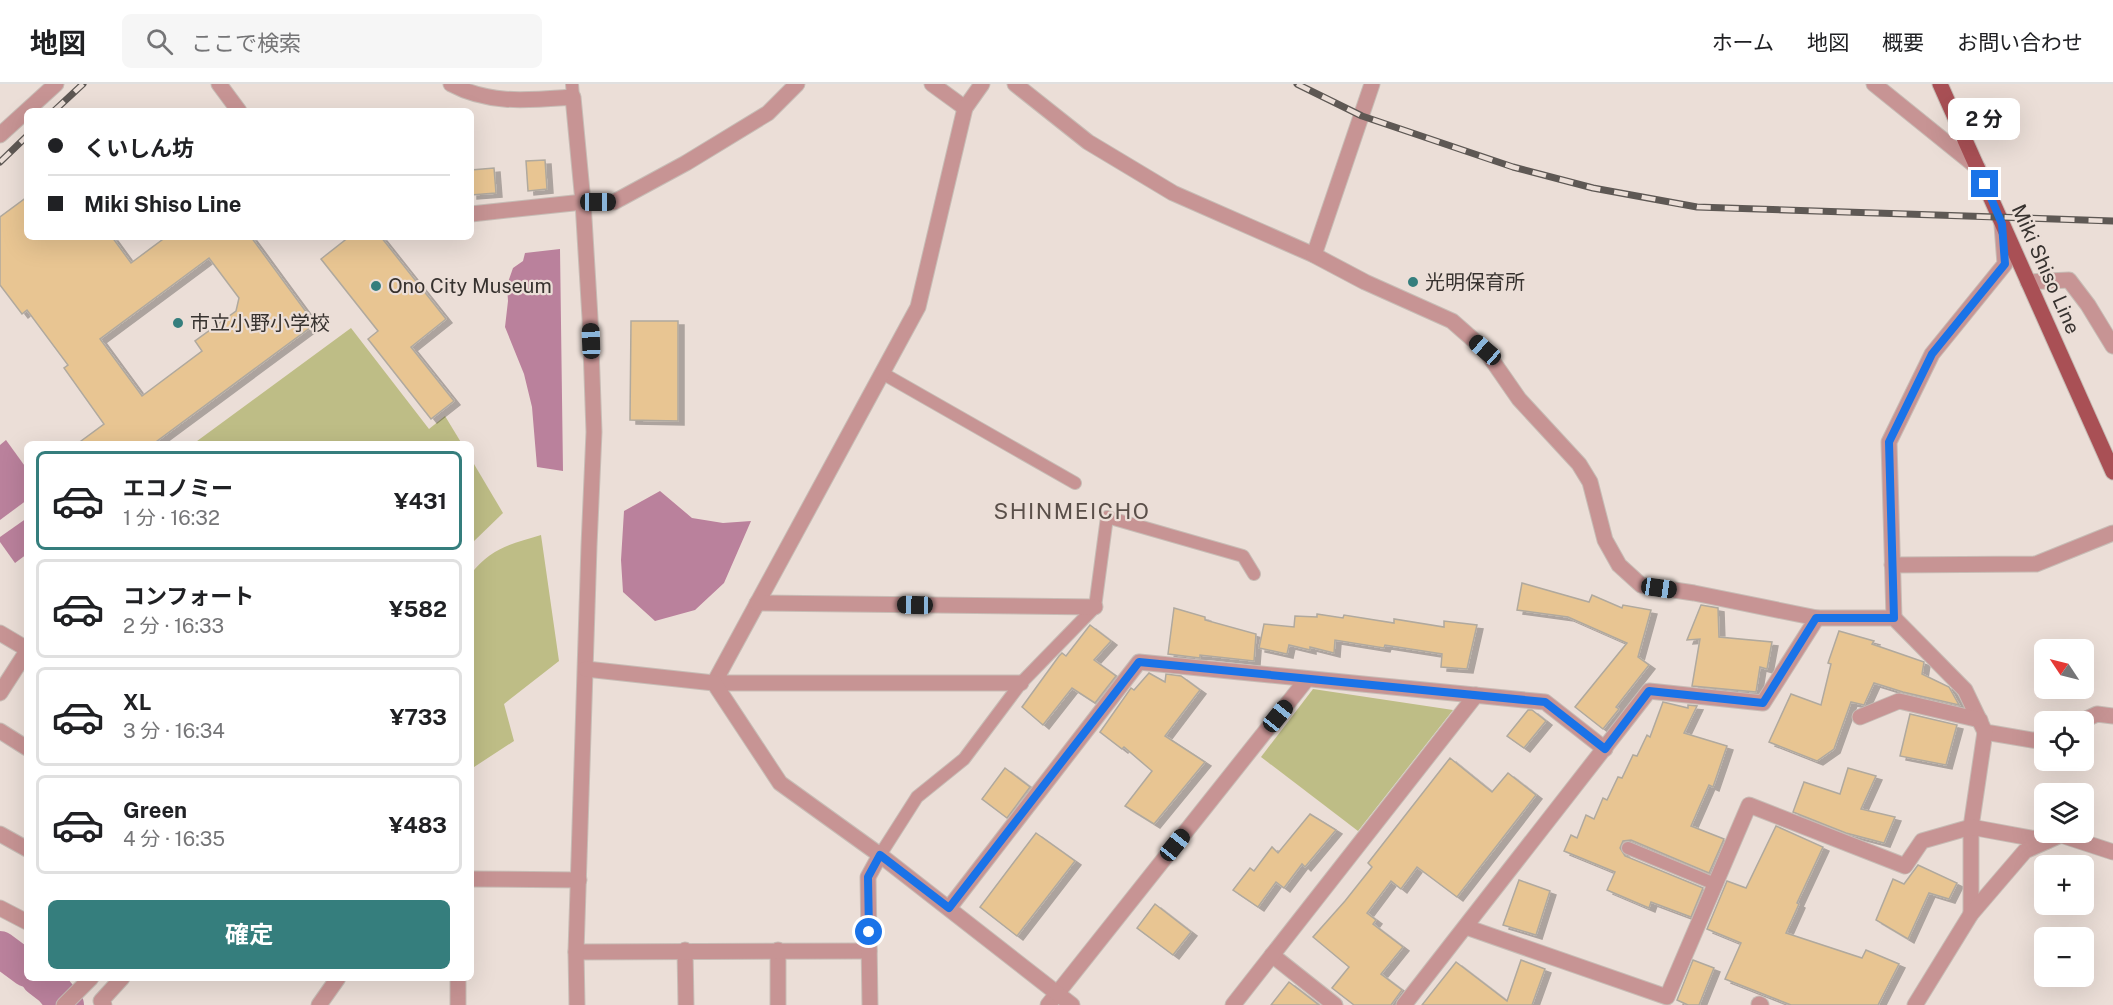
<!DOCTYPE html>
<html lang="ja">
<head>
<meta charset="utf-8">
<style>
  body { margin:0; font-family:"Public Sans","Noto Sans JP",sans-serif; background:#f6f6f6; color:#202124; height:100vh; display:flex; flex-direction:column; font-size:22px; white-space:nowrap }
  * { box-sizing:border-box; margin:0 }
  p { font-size:20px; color:#757577 }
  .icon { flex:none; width:33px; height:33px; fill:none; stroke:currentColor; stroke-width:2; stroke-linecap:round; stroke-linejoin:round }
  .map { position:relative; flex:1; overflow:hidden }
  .sheet { position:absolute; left:24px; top:357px; width:450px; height:540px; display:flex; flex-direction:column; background:#fff; border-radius:9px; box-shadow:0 6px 24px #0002 }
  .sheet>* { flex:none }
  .banner { position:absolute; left:24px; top:24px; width:450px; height:132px; border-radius:9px; box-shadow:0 6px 24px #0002; display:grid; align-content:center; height:132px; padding:0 24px; background:#fff }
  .needle { width:39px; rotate:305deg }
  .buttons { position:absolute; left:2034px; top:555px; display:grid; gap:12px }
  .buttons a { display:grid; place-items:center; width:60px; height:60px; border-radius:9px; background:#fff; box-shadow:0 6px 24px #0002; font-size:30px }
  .end { position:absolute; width:27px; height:27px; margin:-14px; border:8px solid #1a73e8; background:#fff; box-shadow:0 0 0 3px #fff }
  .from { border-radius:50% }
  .bubble { position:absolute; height:42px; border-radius:9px; background:#fff; box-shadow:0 6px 24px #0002; font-size:20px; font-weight:700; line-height:42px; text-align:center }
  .car { position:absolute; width:18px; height:36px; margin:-18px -9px; border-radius:8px; box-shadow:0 0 4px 2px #0007; background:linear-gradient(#222 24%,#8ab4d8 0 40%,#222 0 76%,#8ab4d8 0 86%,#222 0) }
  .banner b { display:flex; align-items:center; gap:21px; height:57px; font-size:22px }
  .banner b+b { border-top:2px solid #e0e0e0 }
  .banner i { width:15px; height:15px; background:#202124 }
  ul { padding:10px 0 0; list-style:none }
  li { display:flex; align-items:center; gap:18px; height:99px; margin:0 12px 9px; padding:0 12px; border:3px solid #e0e0e0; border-radius:9px }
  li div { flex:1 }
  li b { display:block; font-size:22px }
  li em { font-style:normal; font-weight:700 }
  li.current { border-color:#357e7d }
  li>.icon { width:54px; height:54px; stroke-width:1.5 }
  .button { display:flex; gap:12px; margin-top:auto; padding:12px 24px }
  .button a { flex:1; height:69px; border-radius:9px; background:#357e7d; color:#fff; font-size:24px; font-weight:700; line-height:69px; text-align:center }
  header { display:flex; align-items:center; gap:36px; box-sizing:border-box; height:84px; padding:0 30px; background:#fff; border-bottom:2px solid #e0e0e0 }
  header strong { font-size:28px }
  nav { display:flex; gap:33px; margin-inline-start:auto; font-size:21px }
  .search { width:420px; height:54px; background:#f6f6f6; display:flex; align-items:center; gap:15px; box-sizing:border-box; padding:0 21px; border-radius:9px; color:#757577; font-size:22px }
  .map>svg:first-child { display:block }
</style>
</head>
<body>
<header>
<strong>地図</strong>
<div class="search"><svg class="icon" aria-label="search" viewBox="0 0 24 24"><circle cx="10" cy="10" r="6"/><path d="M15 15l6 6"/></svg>ここで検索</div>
<nav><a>ホーム</a><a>地図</a><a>概要</a><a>お問い合わせ</a></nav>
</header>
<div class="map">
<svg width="2113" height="921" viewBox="0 0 2113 921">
  <defs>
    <filter id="shadow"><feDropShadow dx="6" dy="4" stdDeviation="0" flood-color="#0004"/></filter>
  </defs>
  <rect width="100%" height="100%" fill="#ebded7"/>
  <!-- green -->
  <g fill="#bebd86">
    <path d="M351,244L429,345L445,332L462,360H193Z"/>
    <path d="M471,375L503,429L471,460Z"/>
    <path d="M541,451L559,577L504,620L514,657L471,685V490C491,464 511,460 541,451Z"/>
    <path d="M1313,605L1453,626L1358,747L1261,673Z"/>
  </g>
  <!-- water -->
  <g fill="#ba819c">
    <path d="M560,165L563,387L537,383L532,323L524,290L505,243L508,217L507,201L513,184L523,177L525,169Z"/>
    <path d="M6,356L27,385V416L0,436V361Z"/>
    <path d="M660,407L692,434L723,439L751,437L724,499L695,526L655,537L623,508L621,476L624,427Z"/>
    <path d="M27,434V470L15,479L0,458V453Z"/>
  </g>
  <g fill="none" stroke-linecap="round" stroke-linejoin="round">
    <!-- river -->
    <g stroke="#ba819c" stroke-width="36">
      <path d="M0,865L27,885"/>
      <path d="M39,894L52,904L66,921"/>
    </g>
  </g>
  <!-- building -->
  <g fill="#e8c592" stroke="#b0a99e" stroke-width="1.5" fill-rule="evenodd" filter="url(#shadow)">
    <path d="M545,76L547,105L528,107L526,77Z"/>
    <path d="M494,84L496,109L471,111V86Z"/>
    <path d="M27,113V153H112L131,179L166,153H251L315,240L153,360H77L104,340L64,284L68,281L27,226L22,230L0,201V133ZM209,174L239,214L236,227L195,257L202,267L142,312L100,255Z"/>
    <path d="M349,153H381L446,235L411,263L454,317L431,335L368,255L378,247L321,175Z"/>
    <path d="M631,237H678V337L630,336Z"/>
    <path d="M1522,499L1589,518L1592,511L1622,524L1623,521L1651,526L1638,573L1649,581L1616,623L1619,625L1603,645L1575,623L1627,559L1568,533L1517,526Z"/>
    <path d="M1701,521L1718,524L1719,553L1772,558L1767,585L1760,583L1756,608L1692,602L1700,555L1687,556Z"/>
    <path d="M1174,524L1205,533V536L1256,550L1254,577L1200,571V574L1168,570Z"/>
    <path d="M1317,530L1343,534L1344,531L1394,539V535L1444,543V537L1477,541L1467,585L1441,583L1442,570L1385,561L1384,564L1335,556L1334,569L1310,563V566L1289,561L1287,570L1259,564L1264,540L1294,543L1295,532L1317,533Z"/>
    <path d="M1090,541L1111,557L1094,576L1116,592L1095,619L1072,604L1043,641L1022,623L1059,572L1062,569L1066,572Z"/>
    <path d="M1839,547L1874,557L1872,560L1924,578L1922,590L1949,603L1959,621L1903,608L1874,599L1864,621L1851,618L1834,665L1817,677L1769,658L1791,610L1821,621L1831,580L1828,579Z"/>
    <path d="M1149,589L1165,598L1166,590L1181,592L1200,606L1165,652L1205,678L1154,740L1125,722L1152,687L1124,663L1122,665L1100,648L1131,604L1134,606Z"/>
    <path d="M1663,618L1688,624V621L1697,622L1684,649L1727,662L1713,703L1709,701L1691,742L1724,755L1709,789L1631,756L1623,757L1620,764L1625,772L1703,804L1691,833L1651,818L1649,824L1607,806L1615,788L1564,767L1571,751L1577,754L1586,731L1594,735L1603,714L1607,716L1618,693L1622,694L1633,671L1637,672L1647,651L1650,653Z"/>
    <path d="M1528,626H1532L1546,637L1524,664L1507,652Z"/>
    <path d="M1910,630L1957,641L1946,681L1900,672Z"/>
    <path d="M1450,674L1492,708L1508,689L1536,711L1457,813L1417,783L1401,805L1391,797L1367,829L1376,836L1373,840L1403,863L1381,890L1402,906L1391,921H1354L1332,904L1349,883L1313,853L1345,817L1372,783L1368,779Z"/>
    <path d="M1005,684L1030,703L1007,734L982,715Z"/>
    <path d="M1848,684L1876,692L1861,725L1895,733L1884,759L1846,749L1793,728L1804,698L1840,710Z"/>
    <path d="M1310,730L1336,746L1305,783L1302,780L1284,804L1276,798L1258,823L1233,806L1250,784L1254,787L1272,763L1278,769Z"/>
    <path d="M1776,742L1823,763L1797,819L1799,820L1786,849L1862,874L1866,866L1899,880L1878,921H1791L1725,895L1741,859L1707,845L1727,797L1746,804Z"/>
    <path d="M1036,749L1075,777L1017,852L980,823Z"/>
    <path d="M1918,781L1957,799L1949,815L1929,809L1908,855L1876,836L1893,795L1904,800Z"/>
    <path d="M1519,796L1550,807L1536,851L1503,841Z"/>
    <path d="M1155,820L1191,848L1173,871L1137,844Z"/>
    <path d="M1521,876L1545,885L1532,921H1422L1456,878L1507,917Z"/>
    <path d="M1693,876L1714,884L1699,921H1688L1677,916Z"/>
    <path d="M1289,898L1319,921H1271Z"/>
  </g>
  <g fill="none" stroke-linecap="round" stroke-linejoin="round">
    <defs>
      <g id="service">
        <path d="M572,0L573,13"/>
        <path d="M882,289L1075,399"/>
        <path d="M1628,764L1715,800"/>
        <path d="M880,771L917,713L964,675L1021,599L1095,523L1107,433L1243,472L1254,490"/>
      </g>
      <g id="minor">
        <path d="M219,0L239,27"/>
        <path d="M932,0L965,24"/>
        <path d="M982,0L965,24L918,223L714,599H1021"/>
        <path d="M1015,0L1088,58L1173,109L1314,171L1365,198L1452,237L1485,266L1519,315L1579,380L1590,398L1605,456L1619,481L1641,501L1694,509L1817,534H1894L1965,606L1985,648L2038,657L2044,654"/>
        <path d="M1874,0L1978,84"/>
        <path d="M0,51L56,0"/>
        <path d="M471,130L583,118H614L686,79L768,29L797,0"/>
        <path d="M1314,171L1372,0"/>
        <path d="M2028,198L2069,196L2088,221L2113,262"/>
        <path d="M1892,481L2036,480L2113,449"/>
        <path d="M757,519L1095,523"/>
        <path d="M1894,534L1889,358L1932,270L2005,180L2002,141"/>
        <path d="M0,549L27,565"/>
        <path d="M0,609L27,567"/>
        <path d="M1860,633L1899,617L1980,636"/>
        <path d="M2080,638L2097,630L2113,632"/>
        <path d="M0,647L27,664"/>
        <path d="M0,750L27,765"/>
        <path d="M471,795L579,796"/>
        <path d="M0,824L27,838"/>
        <path d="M949,824L1139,578L1545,618L1605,665"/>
        <path d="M1971,830V743L1985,648"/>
        <path d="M1466,843L1667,913L1749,721L1905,782L1922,757L1971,743L2047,757"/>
        <path d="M685,866L686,921"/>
        <path d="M778,866V921"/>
        <path d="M576,868L869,867"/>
        <path d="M1272,871L1335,921"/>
        <path d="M458,894V921"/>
        <path d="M1759,920L1761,921"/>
        <path d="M64,921L91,894"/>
        <path d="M104,921L101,917L122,894"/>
        <path d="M319,921L338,894"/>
        <path d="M870,921L868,793L880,771"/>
        <path d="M1048,921L1307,595"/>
        <path d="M1233,921L1476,611"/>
        <path d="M1404,921L1649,607L1763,619L1817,534"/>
        <path d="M1915,921L1971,830L2025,767L2061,751L2113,768"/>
      </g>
      <g id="tertiary">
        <path d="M451,0C490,21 530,16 573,13L583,118L590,234L594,348L589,462L576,868L577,921"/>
        <path d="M586,585L714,599L780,699L880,771L1072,921"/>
      </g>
      <path id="primary" d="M1940,0L2113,388"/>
    </defs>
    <!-- service casing -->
    <use href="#service" stroke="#c7bcb5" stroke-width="14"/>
    <!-- minor casing -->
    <use href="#minor" stroke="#c7bcb5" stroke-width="17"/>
    <!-- tertiary casing -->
    <use href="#tertiary" stroke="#c7bcb5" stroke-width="17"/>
    <!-- primary casing -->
    <use href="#primary" stroke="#c7bcb5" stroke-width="17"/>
    <!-- service -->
    <use href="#service" stroke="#c79494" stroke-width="12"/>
    <!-- minor -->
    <use href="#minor" stroke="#c79494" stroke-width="15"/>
    <!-- tertiary -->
    <use href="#tertiary" stroke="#c79494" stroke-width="15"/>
    <!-- primary -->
    <use href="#primary" stroke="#a95055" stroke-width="15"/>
    <defs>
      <g id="rail">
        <path d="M1297,0L1362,32L1513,83L1593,104L1697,123L2113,137"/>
        <path d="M54,27L83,0"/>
        <path d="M0,78L27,52"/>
      </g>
    </defs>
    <!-- rail casing -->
    <use href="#rail" stroke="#5e5854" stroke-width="7"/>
    <!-- rail -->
    <use href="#rail" stroke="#ebded7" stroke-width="4.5" stroke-dasharray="14" stroke-linecap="butt"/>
  </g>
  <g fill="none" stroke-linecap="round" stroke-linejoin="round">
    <!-- route -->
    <path stroke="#1a73e8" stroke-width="8" d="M869,848L868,793L880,771L949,824L1139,578L1545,618L1605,665L1649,607L1763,619L1816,534H1894L1889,358L1932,270L2005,180L2002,140L1985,100"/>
  </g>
  <!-- markers -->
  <g fill="#357e7d" stroke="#ebded7" stroke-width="2">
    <circle cx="1413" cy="198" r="6"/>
    <circle cx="376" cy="202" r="6"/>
    <circle cx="178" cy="239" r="6"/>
  </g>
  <g text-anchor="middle" stroke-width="4.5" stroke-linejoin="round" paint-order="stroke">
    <!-- street labels -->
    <g font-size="20" fill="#37322f" stroke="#ebded7">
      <text transform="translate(2046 185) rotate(66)" y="7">Miki Shiso Line</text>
    </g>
    <!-- poi labels -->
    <g font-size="20" fill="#37322f" stroke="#ebded7" text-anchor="start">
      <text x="1425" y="205">光明保育所</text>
      <text x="388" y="209">Ono City Museum</text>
      <text x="190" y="246">市立小野小学校</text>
    </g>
    <!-- quarter labels -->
    <g font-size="22" letter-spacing="1.5" fill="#5a4f49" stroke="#ebded7">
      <text x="1072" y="435">SHINMEICHO</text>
    </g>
  </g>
</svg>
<div class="buttons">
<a><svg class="needle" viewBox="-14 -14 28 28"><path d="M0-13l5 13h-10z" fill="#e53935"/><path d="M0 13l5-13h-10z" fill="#757577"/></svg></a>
<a><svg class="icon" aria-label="locate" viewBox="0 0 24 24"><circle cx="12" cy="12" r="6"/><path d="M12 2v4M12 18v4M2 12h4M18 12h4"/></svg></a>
<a><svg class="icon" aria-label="layers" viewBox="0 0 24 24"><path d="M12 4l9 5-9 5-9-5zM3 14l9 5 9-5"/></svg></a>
<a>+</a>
<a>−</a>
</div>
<i class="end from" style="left:869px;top:848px"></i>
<i class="end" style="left:1985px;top:100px"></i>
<div class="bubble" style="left:1948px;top:14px;width:72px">2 分</div>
<i class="car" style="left:598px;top:118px;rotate:90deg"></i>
<i class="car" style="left:591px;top:257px;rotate:358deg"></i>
<i class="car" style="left:1485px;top:266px;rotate:311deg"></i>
<i class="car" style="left:1659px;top:504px;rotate:98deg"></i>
<i class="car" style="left:915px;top:521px;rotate:271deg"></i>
<i class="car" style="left:1278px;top:632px;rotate:39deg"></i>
<i class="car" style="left:1175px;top:761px;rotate:39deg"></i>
<div class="banner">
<b><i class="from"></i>くいしん坊</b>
<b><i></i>Miki Shiso Line</b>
</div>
<section class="sheet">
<ul>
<li class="current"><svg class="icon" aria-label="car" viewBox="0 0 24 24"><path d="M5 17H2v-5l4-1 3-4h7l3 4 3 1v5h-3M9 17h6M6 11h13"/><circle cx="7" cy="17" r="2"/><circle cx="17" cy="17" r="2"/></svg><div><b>エコノミー</b><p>1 分 · 16:32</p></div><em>¥431</em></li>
<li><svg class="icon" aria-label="car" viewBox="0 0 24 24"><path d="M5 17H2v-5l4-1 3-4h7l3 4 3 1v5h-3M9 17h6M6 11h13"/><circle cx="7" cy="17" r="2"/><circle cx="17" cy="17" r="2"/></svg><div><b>コンフォート</b><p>2 分 · 16:33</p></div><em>¥582</em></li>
<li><svg class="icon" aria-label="car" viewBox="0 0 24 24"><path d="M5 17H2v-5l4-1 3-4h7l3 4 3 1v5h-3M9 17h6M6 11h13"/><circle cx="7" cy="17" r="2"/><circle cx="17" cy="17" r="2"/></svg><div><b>XL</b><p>3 分 · 16:34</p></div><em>¥733</em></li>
<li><svg class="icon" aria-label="car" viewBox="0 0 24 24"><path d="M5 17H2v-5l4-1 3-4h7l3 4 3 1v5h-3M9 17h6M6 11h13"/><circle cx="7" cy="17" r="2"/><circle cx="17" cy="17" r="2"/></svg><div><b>Green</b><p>4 分 · 16:35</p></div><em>¥483</em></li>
</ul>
<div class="button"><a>確定</a></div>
</section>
</div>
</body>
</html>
